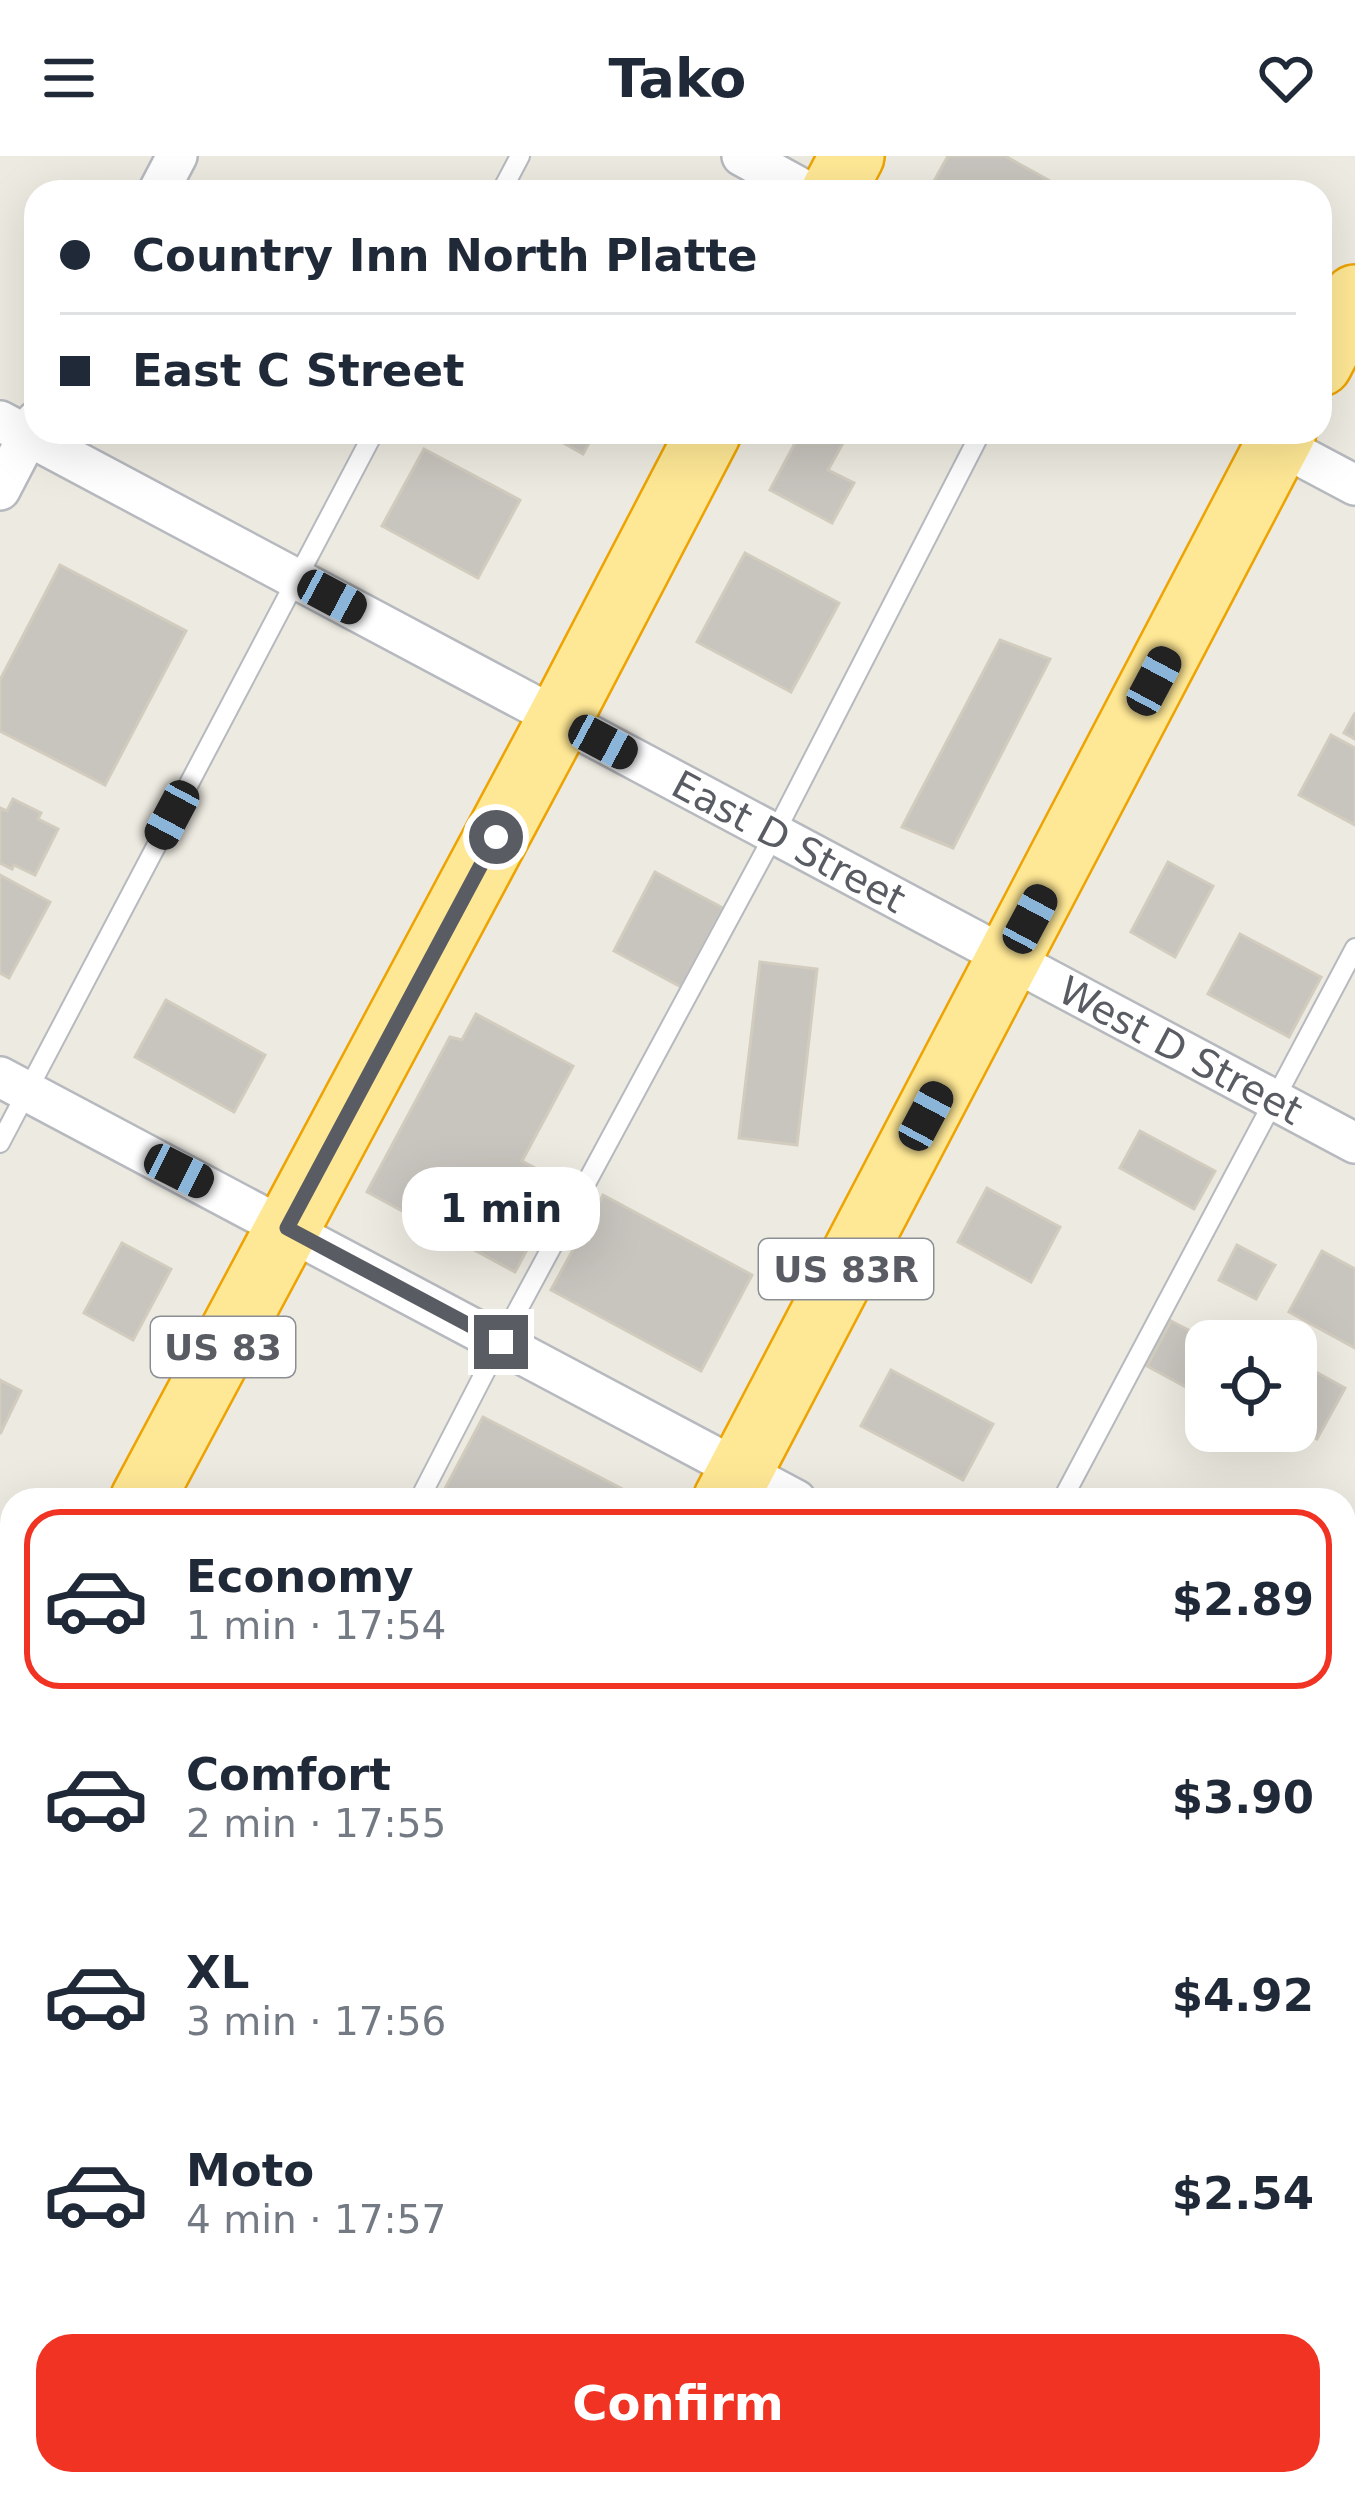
<!DOCTYPE html>
<html lang="en">
<head>
<meta charset="utf-8">
<style>
  body { margin:0; font-family:"DejaVu Sans",sans-serif; background:#f2f2f3; color:#1f2937; height:100vh; display:flex; flex-direction:column; font-size:45px; white-space:nowrap }
  * { box-sizing:border-box; margin:0 }
  p { font-size:39px; color:#747a83 }
  .icon { flex:none; width:66px; height:66px; fill:none; stroke:currentColor; stroke-width:2; stroke-linecap:round; stroke-linejoin:round }
  .map { position:relative; flex:1; overflow:hidden }
  .panel { position:absolute; left:0px; top:1332px; width:1356px; height:1008px; display:flex; flex-direction:column; background:#fff; border-radius:36px 36px 0 0; box-shadow:0 12px 48px #0002 }
  .panel>* { flex:none }
  .guide { position:absolute; left:24px; top:24px; width:1308px; height:264px; border-radius:36px; box-shadow:0 12px 48px #0002; display:grid; align-content:center; height:264px; padding:0 36px; background:#fff }
  .tools { position:absolute; left:1185px; top:1164px; display:grid; gap:24px }
  .tools a { display:grid; place-items:center; width:132px; height:132px; border-radius:24px; background:#fff; box-shadow:0 12px 48px #0002; font-size:60px }
  .end { position:absolute; width:54px; height:54px; margin:-27px; border:15px solid #595d63; background:#fff; box-shadow:0 0 0 6px #fff }
  .from { border-radius:50% }
  .bubble { position:absolute; height:84px; border-radius:36px; background:#fff; box-shadow:0 12px 48px #0002; font-size:39px; font-weight:700; line-height:84px; text-align:center }
  .car { position:absolute; width:36px; height:72px; margin:-36px -18px; border-radius:15px; box-shadow:0 0 9px 3px #0007; background:linear-gradient(#222 24%,#8ab4d8 0 40%,#222 0 76%,#8ab4d8 0 86%,#222 0) }
  .guide b { display:flex; align-items:center; gap:42px; height:114px; font-size:45px }
  .guide b+b { border-top:3px solid #e0e1e3 }
  .guide i { width:30px; height:30px; background:#1f2937 }
  ul { padding:21px 0 0; list-style:none }
  li { display:flex; align-items:center; gap:36px; height:180px; margin:0 24px 18px; padding:0 12px; border:6px solid transparent; border-radius:36px }
  li div { flex:1 }
  li b { display:block; font-size:45px }
  li em { font-style:normal; font-weight:700 }
  li.selected { border-color:#f13323 }
  li>.icon { width:108px; height:108px; stroke-width:1.5 }
  .primary-button { display:flex; gap:24px; margin-top:auto; padding:24px 36px }
  .primary-button a { flex:1; height:138px; border-radius:36px; background:#f13323; color:#fff; font-size:48px; font-weight:700; line-height:138px; text-align:center }
  header { display:flex; justify-content:space-between; align-items:center; height:156px; padding:0 36px; background:#fff; font-size:54px; font-weight:700 }
  .map>svg:first-child { display:block }
</style>
</head>
<body>
<header><svg class="icon" aria-label="menu" viewBox="0 0 24 24"><path d="M4 6h16M4 12h16M4 18h16"/></svg>Tako<svg class="icon" aria-label="heart" viewBox="0 0 24 24"><path d="M12 20l-8-8c-3-5 5-10 8-4 3-6 11-1 8 4z"/></svg></header>
<div class="map">
<svg width="1355" height="2340" viewBox="0 0 1355 2340">
  <rect width="100%" height="100%" fill="#edeae1"/>
  <!-- green -->
  <path fill="#bce6bc" d="M0,2156L12,2169V2328H67L68,2340H0Z"/>
  <!-- building -->
  <g fill="#c8c4be" stroke="#d2ccbf" stroke-width="3">
    <path d="M948,0H1005L1070,36H928Z"/>
    <path d="M544,276H595L583,298Z"/>
    <path d="M801,276H849L828,314L854,327L832,367L770,334Z"/>
    <path d="M424,293L520,344L478,422L382,370Z"/>
    <path d="M745,397L839,447L791,536L697,486Z"/>
    <path d="M60,409L186,475L105,629L0,575V524Z"/>
    <path d="M1000,484L1050,503L953,692L902,671Z"/>
    <path d="M1355,557V583L1344,577Z"/>
    <path d="M1331,579L1355,592V669L1299,639Z"/>
    <path d="M13,643L41,657L38,663L58,673L35,719L14,709L12,713L0,707V652L7,655Z"/>
    <path d="M1168,706L1213,730L1175,801L1131,776Z"/>
    <path d="M655,716L723,752L681,831L614,795Z"/>
    <path d="M0,719L50,746L9,822L0,817Z"/>
    <path d="M1240,778L1321,821L1289,881L1208,838Z"/>
    <path d="M760,806L817,813L797,989L739,982Z"/>
    <path d="M166,844L265,899L234,956L135,901Z"/>
    <path d="M476,858L573,910L522,1005L563,1027L515,1116L367,1036L450,881L462,884Z"/>
    <path d="M1140,975L1215,1015L1194,1053L1120,1012Z"/>
    <path d="M987,1032L1060,1071L1031,1126L958,1086Z"/>
    <path d="M603,1039L752,1119L701,1215L551,1134Z"/>
    <path d="M122,1087L171,1113L133,1184L84,1157Z"/>
    <path d="M1237,1089L1275,1109L1256,1143L1219,1124Z"/>
    <path d="M1322,1095L1355,1113V1192L1289,1156Z"/>
    <path d="M1171,1165L1210,1185H1206V1242L1147,1210Z"/>
    <path d="M1296,1205L1345,1232L1317,1283L1296,1271Z"/>
    <path d="M891,1214L993,1268L963,1324L861,1270Z"/>
    <path d="M0,1224L21,1235L0,1278Z"/>
    <path d="M483,1261L638,1341L637,1344H439Z"/>
    <path d="M1344,1915L1355,1921V1973L1344,1968Z"/>
    <path d="M350,2328H401L395,2340H373Z"/>
    <path d="M1006,2328H1030L1053,2340H999Z"/>
    <path d="M1099,2328H1210L1204,2340H1098L1094,2338Z"/>
  </g>
  <g fill="none" stroke-linecap="round" stroke-linejoin="round">
    <defs>
      <g id="service">
        <path d="M501,36L520,0"/>
        <path d="M0,987L374,276"/>
        <path d="M419,1344L501,1185L774,679L981,276"/>
        <path d="M1062,1344L1355,792"/>
        <path d="M1344,2127L1355,2106"/>
        <path d="M539,2340L546,2328"/>
        <path d="M1230,2340L1237,2328"/>
      </g>
      <g id="minor">
        <path d="M742,0L808,36"/>
        <path d="M158,36L177,0"/>
        <path id="s1" d="M0,265L1355,987"/>
        <path d="M1259,278L1355,329"/>
        <path d="M0,334L36,265"/>
        <path d="M0,921L796,1344"/>
        <path d="M1344,1463L1355,1442"/>
        <path d="M1344,1637L1355,1643"/>
        <path d="M246,2328L268,2340"/>
        <path d="M879,2340L885,2328"/>
      </g>
      <path id="tertiary" d="M1344,2296L1355,2302"/>
      <g id="trunk">
        <path d="M833,36L852,0"/>
        <path d="M1320,208L1355,141"/>
        <path d="M142,1344L560,562L709,276"/>
        <path d="M725,1344L1284,276"/>
        <path d="M0,1613L12,1589"/>
        <path d="M0,2099L12,2111"/>
        <path d="M104,2340L105,2328"/>
        <path d="M203,2340L209,2328"/>
      </g>
    </defs>
    <!-- service casing -->
    <use href="#service" stroke="#b6b9be" stroke-width="22"/>
    <!-- minor casing -->
    <use href="#minor" stroke="#b6b9be" stroke-width="44"/>
    <!-- tertiary casing -->
    <use href="#tertiary" stroke="#b6b9be" stroke-width="52"/>
    <!-- trunk casing -->
    <use href="#trunk" stroke="#eea300" stroke-width="68"/>
    <!-- service -->
    <use href="#service" stroke="#fff" stroke-width="18"/>
    <!-- minor -->
    <use href="#minor" stroke="#fff" stroke-width="39"/>
    <!-- tertiary -->
    <use href="#tertiary" stroke="#fff" stroke-width="48"/>
    <!-- trunk -->
    <use href="#trunk" stroke="#ffe895" stroke-width="63"/>
  </g>
  <g fill="none" stroke-linecap="round" stroke-linejoin="round">
    <!-- route -->
    <path stroke="#595d63" stroke-width="15" d="M496,681L287,1072L501,1186"/>
  </g>
  <g text-anchor="middle" stroke-width="9" stroke-linejoin="round" paint-order="stroke">
    <!-- shield labels -->
    <g fill="#fff" stroke="#8b8e92" stroke-width="3">
      <rect x="759" y="1083" width="174" height="60" rx="9"/>
      <rect x="151" y="1161" width="144" height="60" rx="9"/>
    </g>
    <g font-size="36" font-weight="bold" fill="#595d63">
      <text x="846" y="1126">US 83R</text>
      <text x="223" y="1204">US 83</text>
    </g>
    <!-- street labels -->
    <g font-size="39" fill="#595d63" stroke="#fff">
      <text dy="14" stroke="none"><textPath href="#s1" startOffset="894">East D Street</textPath></text>
      <text dy="14" stroke="none"><textPath href="#s1" startOffset="1338">West D Street</textPath></text>
    </g>
  </g>
</svg>
<div class="tools">
<a><svg class="icon" aria-label="locate" viewBox="0 0 24 24"><circle cx="12" cy="12" r="6"/><path d="M12 2v4M12 18v4M2 12h4M18 12h4"/></svg></a>
</div>
<i class="end from" style="left:496px;top:681px"></i>
<i class="end" style="left:501px;top:1186px"></i>
<div class="bubble" style="left:402px;top:1011px;width:198px">1 min</div>
<i class="car" style="left:332px;top:441px;rotate:118deg"></i>
<i class="car" style="left:1154px;top:525px;rotate:28deg"></i>
<i class="car" style="left:603px;top:586px;rotate:118deg"></i>
<i class="car" style="left:172px;top:659px;rotate:208deg"></i>
<i class="car" style="left:1030px;top:763px;rotate:28deg"></i>
<i class="car" style="left:926px;top:960px;rotate:28deg"></i>
<i class="car" style="left:179px;top:1015px;rotate:117deg"></i>
<div class="guide">
<b><i class="from"></i>Country Inn North Platte</b>
<b><i></i>East C Street</b>
</div>
<section class="panel">
<ul>
<li class="selected"><svg class="icon" aria-label="car" viewBox="0 0 24 24"><path d="M5 17H2v-5l4-1 3-4h7l3 4 3 1v5h-3M9 17h6M6 11h13"/><circle cx="7" cy="17" r="2"/><circle cx="17" cy="17" r="2"/></svg><div><b>Economy</b><p>1 min · 17:54</p></div><em>$2.89</em></li>
<li><svg class="icon" aria-label="car" viewBox="0 0 24 24"><path d="M5 17H2v-5l4-1 3-4h7l3 4 3 1v5h-3M9 17h6M6 11h13"/><circle cx="7" cy="17" r="2"/><circle cx="17" cy="17" r="2"/></svg><div><b>Comfort</b><p>2 min · 17:55</p></div><em>$3.90</em></li>
<li><svg class="icon" aria-label="car" viewBox="0 0 24 24"><path d="M5 17H2v-5l4-1 3-4h7l3 4 3 1v5h-3M9 17h6M6 11h13"/><circle cx="7" cy="17" r="2"/><circle cx="17" cy="17" r="2"/></svg><div><b>XL</b><p>3 min · 17:56</p></div><em>$4.92</em></li>
<li><svg class="icon" aria-label="car" viewBox="0 0 24 24"><path d="M5 17H2v-5l4-1 3-4h7l3 4 3 1v5h-3M9 17h6M6 11h13"/><circle cx="7" cy="17" r="2"/><circle cx="17" cy="17" r="2"/></svg><div><b>Moto</b><p>4 min · 17:57</p></div><em>$2.54</em></li>
</ul>
<div class="primary-button"><a>Confirm</a></div>
</section>
</div>
</body>
</html>
